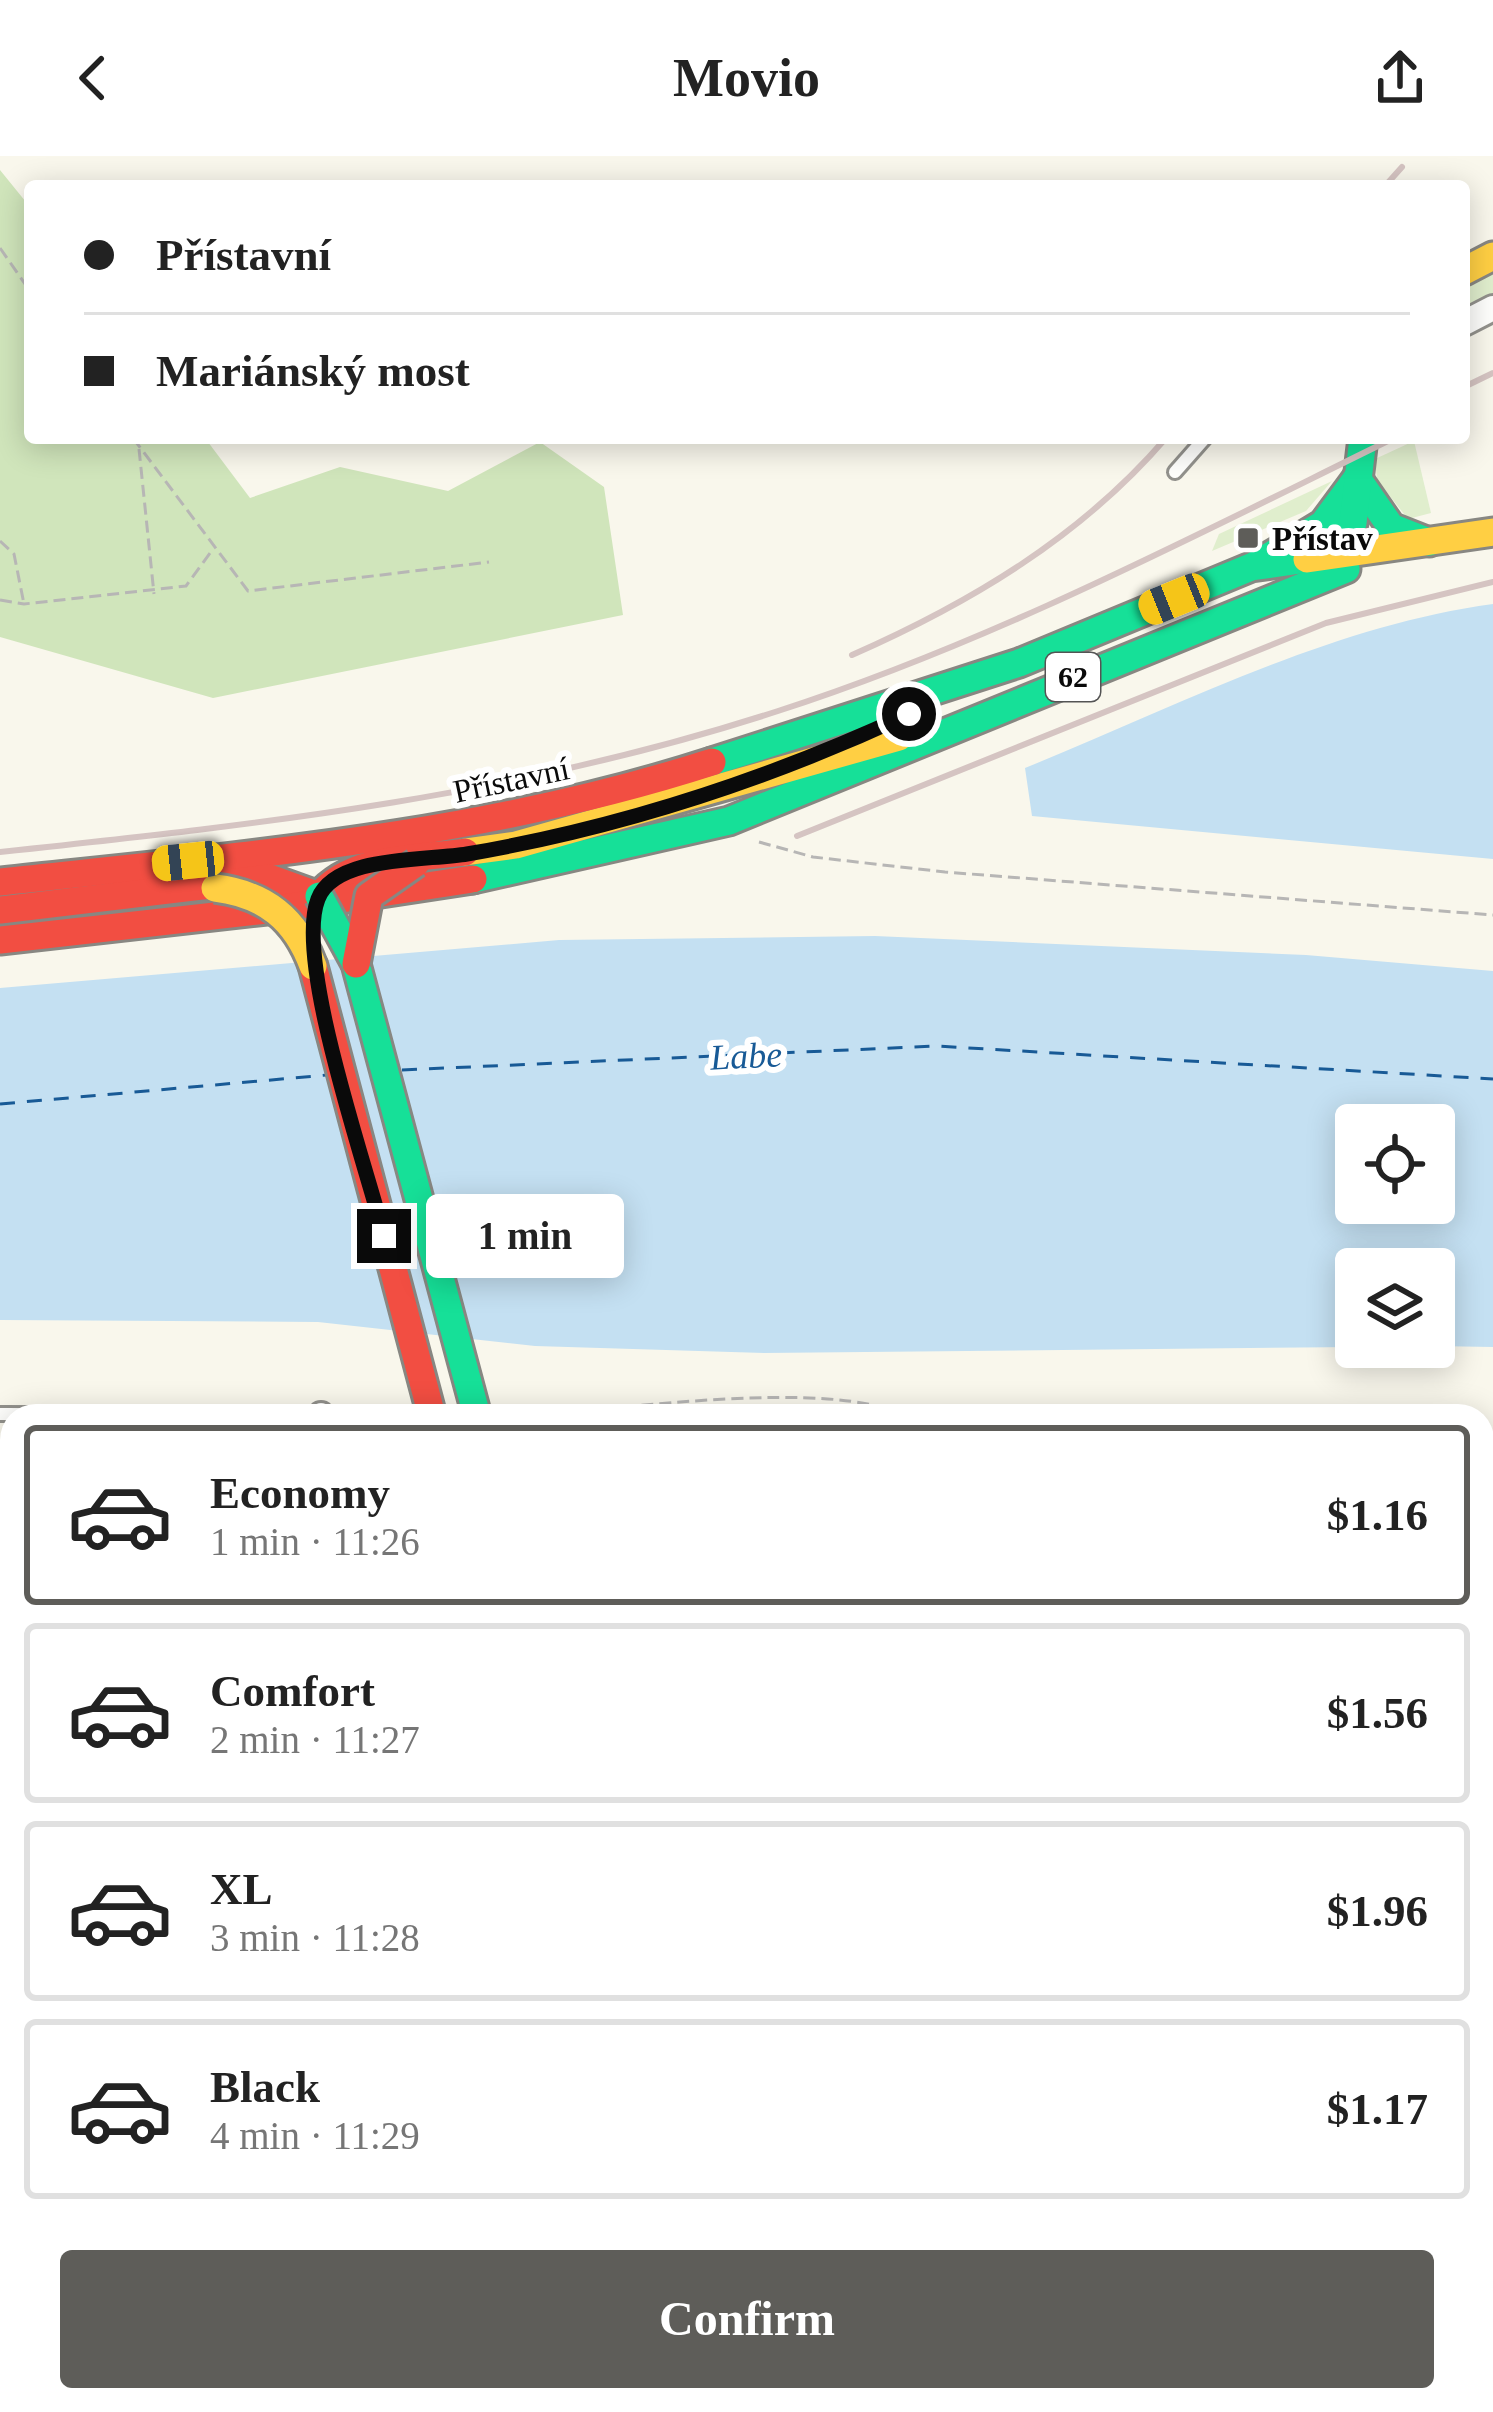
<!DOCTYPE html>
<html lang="en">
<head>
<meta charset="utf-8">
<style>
  body { margin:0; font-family:Georgia,serif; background:#f6f6f6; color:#222; height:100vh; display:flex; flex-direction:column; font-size:45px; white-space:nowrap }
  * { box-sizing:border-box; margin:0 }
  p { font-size:39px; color:#767676 }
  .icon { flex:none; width:66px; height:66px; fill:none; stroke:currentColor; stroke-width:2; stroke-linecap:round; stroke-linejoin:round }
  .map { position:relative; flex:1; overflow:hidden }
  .details { position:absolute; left:0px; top:1248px; width:1494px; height:1008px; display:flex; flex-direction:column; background:#fff; border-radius:36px 36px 0 0; box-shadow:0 6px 30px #0003 }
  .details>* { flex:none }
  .banner { position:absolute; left:24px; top:24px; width:1446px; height:264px; border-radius:12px; box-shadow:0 6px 30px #0003; display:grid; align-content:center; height:264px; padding:0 60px; background:#fff }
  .buttons { position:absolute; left:1335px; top:948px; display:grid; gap:24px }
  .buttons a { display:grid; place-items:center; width:120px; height:120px; border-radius:12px; background:#fff; box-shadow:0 6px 30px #0003; font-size:60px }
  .end { position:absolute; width:54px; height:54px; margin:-27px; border:15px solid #0a0a0a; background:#fff; box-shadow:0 0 0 6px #fff }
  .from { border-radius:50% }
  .bubble { position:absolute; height:84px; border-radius:12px; background:#fff; box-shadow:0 6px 30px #0003; font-size:39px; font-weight:600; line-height:84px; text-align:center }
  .car { position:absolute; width:36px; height:72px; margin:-36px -18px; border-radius:15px; box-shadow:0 0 9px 3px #0007; background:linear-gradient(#f5c518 24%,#345 0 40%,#f5c518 0 76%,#345 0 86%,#f5c518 0) }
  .banner b { display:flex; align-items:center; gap:42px; height:114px; font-size:45px }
  .banner b+b { border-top:3px solid #e0e0e0 }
  .banner i { width:30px; height:30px; background:#222 }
  ul { padding:21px 0 0; list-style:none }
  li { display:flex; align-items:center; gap:36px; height:180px; margin:0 24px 18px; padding:0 36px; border:6px solid #e0e0e0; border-radius:12px }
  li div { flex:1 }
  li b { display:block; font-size:45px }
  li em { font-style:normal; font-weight:600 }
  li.current { border-color:#5e5d59 }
  li>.icon { width:108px; height:108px; stroke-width:1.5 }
  .button { display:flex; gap:24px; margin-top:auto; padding:24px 60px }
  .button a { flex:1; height:138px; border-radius:12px; background:#5e5d59; color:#fff; font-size:48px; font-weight:600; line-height:138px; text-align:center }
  header { display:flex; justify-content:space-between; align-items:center; height:156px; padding:0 60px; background:#fff; font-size:54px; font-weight:600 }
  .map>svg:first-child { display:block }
</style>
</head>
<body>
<header><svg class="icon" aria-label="back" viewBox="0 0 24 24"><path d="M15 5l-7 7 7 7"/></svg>Movio<svg class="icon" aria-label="share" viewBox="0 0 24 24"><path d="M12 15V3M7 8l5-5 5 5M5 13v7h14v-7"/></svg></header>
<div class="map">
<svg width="1493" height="2256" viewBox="0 0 1493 2256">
  <rect width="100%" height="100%" fill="#f9f7ec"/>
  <!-- industrial -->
  <path fill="#f0e9ea" d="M85,2244H1340L1379,2256H74Z"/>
  <!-- green -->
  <g fill="#e0eecd">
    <path d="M1493,112V145L1464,160V128Z"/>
    <path d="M1414,285L1431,357L1408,363L1377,324L1375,303Z"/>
    <path d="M1332,325L1306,355L1212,395L1219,378Z"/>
    <path d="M0,1969L12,1980V2053L0,2063Z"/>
  </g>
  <!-- forest -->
  <g fill="#d0e5bb">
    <path d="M0,14L30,51V282H205L250,342L340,311L448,335L540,286L604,331L623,459L213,542L0,481Z"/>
    <path d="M1493,1420V1677L1482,1684V1424Z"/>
    <path d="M1482,1881L1493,1897V2186L1482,2182Z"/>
  </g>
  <!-- pitch -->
  <path fill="#eaf2d6" d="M1493,1773V1879L1482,1864V1781Z"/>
  <!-- water -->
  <g fill="#c4e0f2" fill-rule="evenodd">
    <path d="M1493,448V703L1032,660L1025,612C1176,551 1330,470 1493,448Z"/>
    <path d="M875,780L1306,799L1493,815V1191L1434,1190V1113H1356V1191L764,1197L535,1190L318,1166L0,1164V832L559,784ZM1356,969H1434V1047H1356Z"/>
  </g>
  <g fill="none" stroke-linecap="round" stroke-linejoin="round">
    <!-- ferry -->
    <g stroke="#185a96" stroke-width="3" stroke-dasharray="15 12" stroke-linecap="butt">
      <path d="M402,914L936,890L1493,923"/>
      <path d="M0,948L327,919"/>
    </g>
    <defs>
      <g id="lane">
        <path d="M1175,316L1205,282"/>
        <path d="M0,1258L321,1259"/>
        <path d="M327,2244L346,2256"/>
        <path d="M800,2244L811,2256"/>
        <path d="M1000,2244L1019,2256"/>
        <path d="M640,2256L663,2244"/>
        <path d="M709,2256L726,2244"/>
        <path d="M778,2256L787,2244"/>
      </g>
      <g id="street">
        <path d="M1464,167L1493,152"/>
        <path d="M321,1259V1260"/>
        <path d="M0,1386L12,1396"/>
        <path d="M0,1680L12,1668"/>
        <path d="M0,1958L12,1968"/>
      </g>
      <g id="fast">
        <path d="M1357,322L1391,371L1429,386"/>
        <path d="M1255,409L1323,368L1357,322"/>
        <path d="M1328,410L1353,367L1363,282"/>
        <path d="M712,606L1019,507L1251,411L1307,403"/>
        <path d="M473,723L729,665L1346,413"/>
        <path d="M356,808L477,1260"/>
        <path d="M1482,1358L1493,1354"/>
      </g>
      <g id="slow">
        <path d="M1464,115L1493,100"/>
        <path d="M1307,403L1493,376"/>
        <path d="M465,696L516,689L899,581"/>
        <path d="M0,2137L12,2127"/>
      </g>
      <g id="jam">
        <path d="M0,726C241,700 480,681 712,606"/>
        <path d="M0,754L269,722L319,740C352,700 416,703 465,696"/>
        <path d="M0,784L276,753L473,723"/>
        <path d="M313,810L432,1260"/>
        <path d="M1482,2226L1493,2228"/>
      </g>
    </defs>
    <!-- lane casing -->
    <use href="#lane" stroke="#92918c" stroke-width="18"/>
    <!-- street casing -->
    <use href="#street" stroke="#92918c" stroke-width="30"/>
    <!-- fast casing -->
    <use href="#fast" stroke="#888782" stroke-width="33"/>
    <!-- slow casing -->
    <use href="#slow" stroke="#888782" stroke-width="33"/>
    <!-- jam casing -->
    <use href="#jam" stroke="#888782" stroke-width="33"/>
    <!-- path -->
    <g stroke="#b7b6b5" stroke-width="3" stroke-dasharray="12 6" stroke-linecap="butt">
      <path d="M0,92L30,135"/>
      <path d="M133,282L248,435L489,406"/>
      <path d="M139,293L154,438"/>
      <path d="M0,385L14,398L24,448"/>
      <path d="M0,444L24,448L186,430L213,393"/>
      <path d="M759,686L813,701L945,716L1493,759"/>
      <path d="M534,1260C615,1253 836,1222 903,1260"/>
      <path d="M0,1346L12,1348"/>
      <path d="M0,2069L12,2059"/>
      <path d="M0,2095L2,2097"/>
    </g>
    <!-- lane -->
    <use href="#lane" stroke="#fefefc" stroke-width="12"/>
    <!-- street -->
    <use href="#street" stroke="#fefefc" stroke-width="24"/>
    <!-- fast -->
    <use href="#fast" stroke="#16e098" stroke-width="27"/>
    <!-- slow -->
    <use href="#slow" stroke="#ffcf43" stroke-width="27"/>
    <!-- jam -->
    <use href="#jam" stroke="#f24e42" stroke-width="27"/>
    <!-- rail -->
    <g stroke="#d5c4c2" stroke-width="6">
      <path d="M1385,30L1402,11"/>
      <path d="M1464,231L1493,217"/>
      <path d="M852,499C970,447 1081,381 1166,282"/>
      <path d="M797,680L1326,467L1493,426"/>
      <path d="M0,696C271,667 517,640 778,555C992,486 1192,381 1394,282"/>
      <path d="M1482,1407L1493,1403"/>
      <path d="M40,2256L51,2244"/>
      <path d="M522,2256L545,2244"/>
      <path d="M556,2256L580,2244"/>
      <path d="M672,2256L700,2244"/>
      <path d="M761,2256L770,2244"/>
      <path d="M799,2256L807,2244"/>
      <path d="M927,2256L940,2244"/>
      <path d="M952,2256L965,2244"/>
    </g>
    <defs>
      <path id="fast-bridge" d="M319,740L355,806"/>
      <path id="slow-bridge" d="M215,732C265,738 296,763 313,810"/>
      <path id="jam-bridge" d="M356,808L369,740L416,707"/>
    </defs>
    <!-- fast-bridge casing -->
    <use href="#fast-bridge" stroke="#888782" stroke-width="33" stroke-linecap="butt"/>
    <!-- slow-bridge casing -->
    <use href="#slow-bridge" stroke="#888782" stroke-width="33" stroke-linecap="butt"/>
    <!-- jam-bridge casing -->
    <use href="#jam-bridge" stroke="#888782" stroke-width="33" stroke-linecap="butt"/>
    <!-- fast-bridge -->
    <use href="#fast-bridge" stroke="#16e098" stroke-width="27"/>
    <!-- slow-bridge -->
    <use href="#slow-bridge" stroke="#ffcf43" stroke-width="27"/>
    <!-- jam-bridge -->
    <use href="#jam-bridge" stroke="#f24e42" stroke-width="27"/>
  </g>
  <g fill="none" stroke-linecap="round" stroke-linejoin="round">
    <!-- route -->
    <path stroke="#0a0a0a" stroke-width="15" d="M384,1080C366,1009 294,804 318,743C335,699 426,705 467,698C619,672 769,623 909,558"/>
  </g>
  <!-- markers -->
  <rect fill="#5e5d59" stroke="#fff" stroke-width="4.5" x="1236" y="370" width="24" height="24" rx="6"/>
  <g text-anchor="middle" stroke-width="12" stroke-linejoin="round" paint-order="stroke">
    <!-- shield labels -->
    <rect fill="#fff" stroke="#545454" stroke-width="3" x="1046" y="497" width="54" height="48" rx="9"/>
    <g font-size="30" font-weight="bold" fill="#0a0a0a">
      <text x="1073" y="531">62</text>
    </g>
    <!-- poi labels -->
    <g font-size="33" font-weight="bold" fill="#0a0a0a" stroke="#fff" text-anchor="start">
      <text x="1272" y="394">Přístav</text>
    </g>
    <!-- street labels -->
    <g font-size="33" fill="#0a0a0a" stroke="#fff">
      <text transform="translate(511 623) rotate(-12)" y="12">Přístavní</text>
    </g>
    <!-- water labels -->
    <g font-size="36" font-style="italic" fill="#185a96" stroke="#fff">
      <text transform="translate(746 899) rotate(-3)" y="13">Labe</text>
    </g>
  </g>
</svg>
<div class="buttons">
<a><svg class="icon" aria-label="locate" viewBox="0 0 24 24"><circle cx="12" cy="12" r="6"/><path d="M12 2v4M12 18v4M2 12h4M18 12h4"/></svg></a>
<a><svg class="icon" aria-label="layers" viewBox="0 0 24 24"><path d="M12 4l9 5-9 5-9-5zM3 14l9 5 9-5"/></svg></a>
</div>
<i class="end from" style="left:909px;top:558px"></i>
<i class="end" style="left:384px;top:1080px"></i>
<div class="bubble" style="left:426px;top:1038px;width:198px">1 min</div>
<i class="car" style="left:1174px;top:443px;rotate:248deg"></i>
<i class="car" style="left:188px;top:705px;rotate:264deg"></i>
<div class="banner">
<b><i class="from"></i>Přístavní</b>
<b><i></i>Mariánský most</b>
</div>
<section class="details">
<ul>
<li class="current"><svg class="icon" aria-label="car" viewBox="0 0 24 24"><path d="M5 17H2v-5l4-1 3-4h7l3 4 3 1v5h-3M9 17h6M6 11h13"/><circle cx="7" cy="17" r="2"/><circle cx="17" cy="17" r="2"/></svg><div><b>Economy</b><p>1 min · 11:26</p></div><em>$1.16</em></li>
<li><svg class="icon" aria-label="car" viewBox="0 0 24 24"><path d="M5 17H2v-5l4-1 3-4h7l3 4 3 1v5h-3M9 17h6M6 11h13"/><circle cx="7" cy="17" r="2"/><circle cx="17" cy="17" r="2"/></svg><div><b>Comfort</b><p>2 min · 11:27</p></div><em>$1.56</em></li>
<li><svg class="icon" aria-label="car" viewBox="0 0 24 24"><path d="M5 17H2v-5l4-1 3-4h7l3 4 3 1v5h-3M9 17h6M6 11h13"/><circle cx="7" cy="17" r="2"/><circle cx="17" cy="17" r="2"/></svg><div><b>XL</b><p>3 min · 11:28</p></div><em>$1.96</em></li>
<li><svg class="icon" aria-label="car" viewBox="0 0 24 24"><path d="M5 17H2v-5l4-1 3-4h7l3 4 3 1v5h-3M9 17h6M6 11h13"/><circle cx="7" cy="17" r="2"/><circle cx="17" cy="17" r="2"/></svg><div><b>Black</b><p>4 min · 11:29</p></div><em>$1.17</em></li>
</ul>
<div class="button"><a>Confirm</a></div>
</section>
</div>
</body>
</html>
